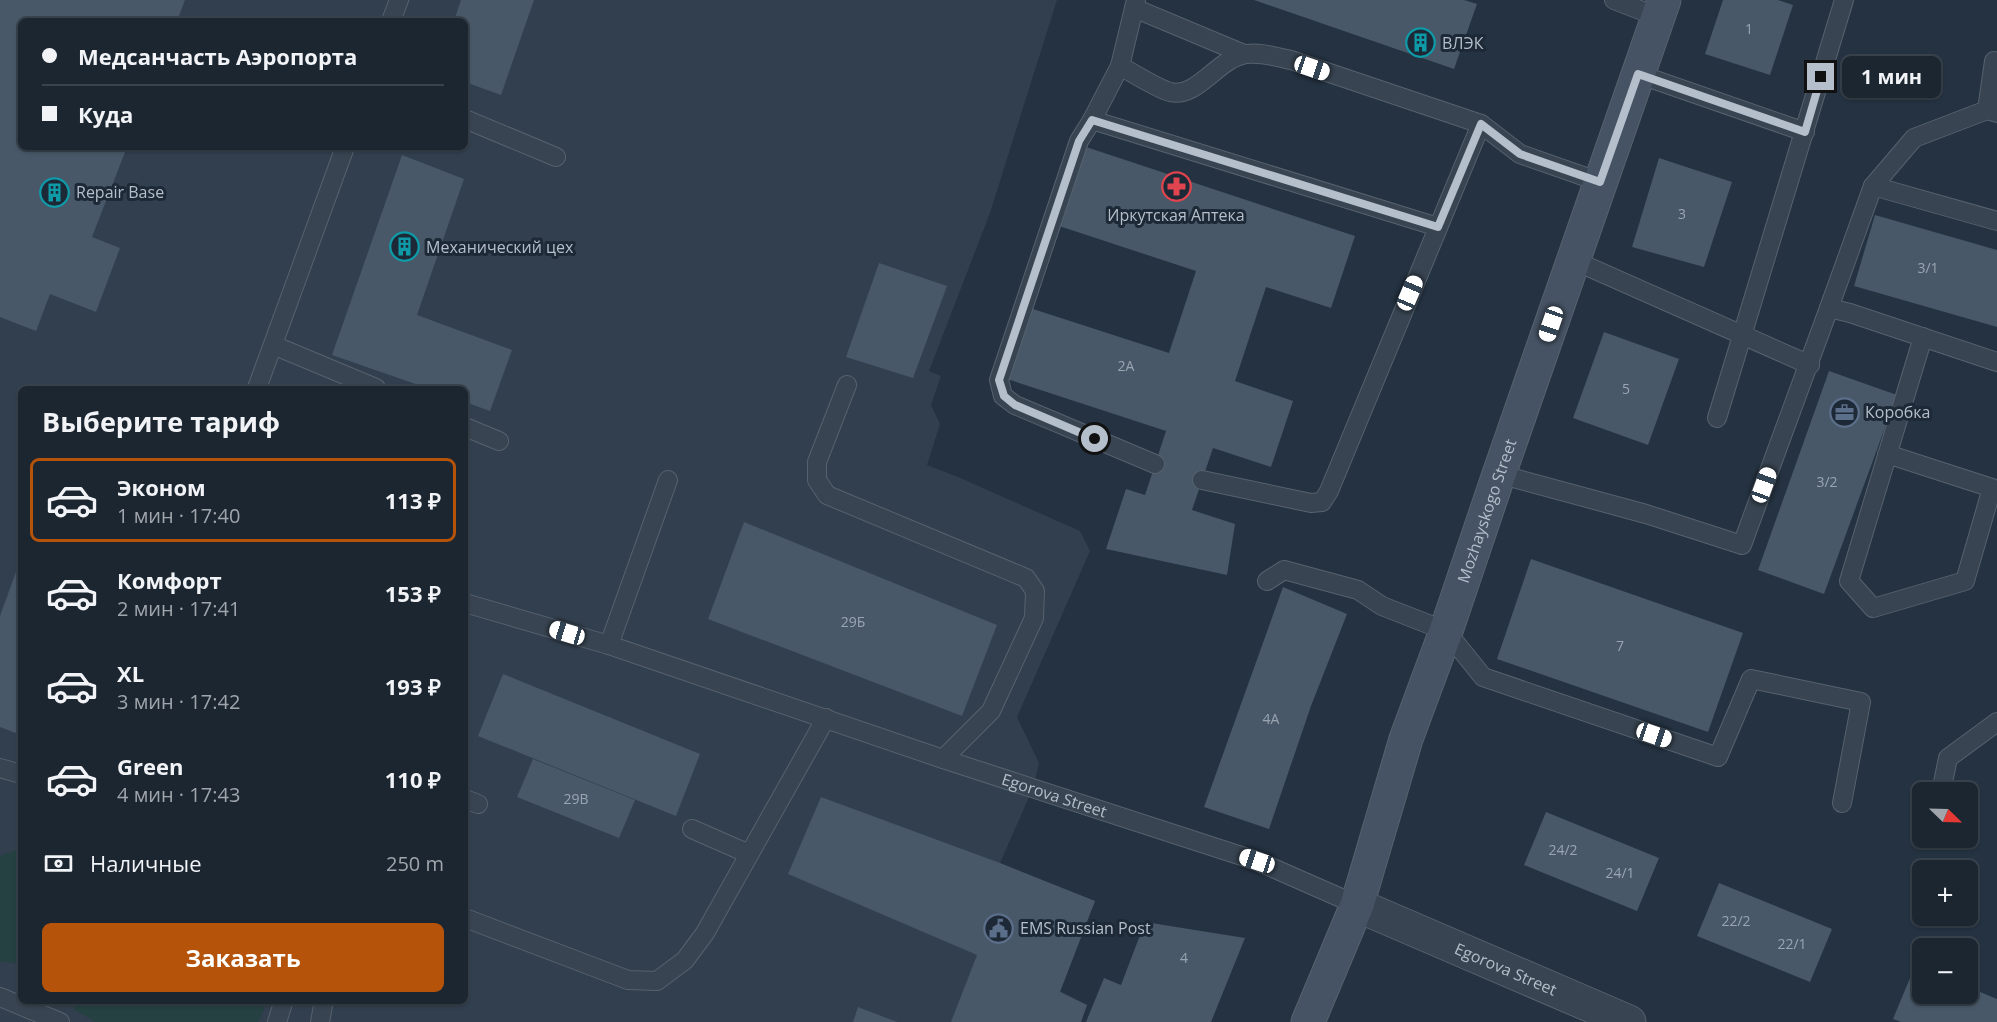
<!DOCTYPE html>
<html lang="ru">
<head>
<meta charset="utf-8">
<style>
  body { margin:0; font-family:"Open Sans",sans-serif; background:#242e39; color:#f1f3f6; height:100vh; display:flex; flex-direction:column; font-size:22px; white-space:nowrap }
  * { box-sizing:border-box; margin:0 }
  p { font-size:20px; color:#a0a5ab }
  .icon { flex:none; width:33px; height:33px; fill:none; stroke:currentColor; stroke-width:2; stroke-linecap:round; stroke-linejoin:round }
  .map { position:relative; flex:1; overflow:hidden }
  .sheet { position:absolute; left:18px; top:386px; width:450px; height:618px; display:flex; flex-direction:column; background:#1b2631; border-radius:9px; box-shadow:0 2px 4px #0004,0 0 0 2px #39434d }
  .sheet>* { flex:none }
  .banner { position:absolute; left:18px; top:18px; width:450px; height:132px; border-radius:9px; box-shadow:0 2px 4px #0004,0 0 0 2px #39434d; display:grid; align-content:center; height:132px; padding:0 24px; background:#1b2631 }
  .needle { width:39px; rotate:113deg }
  .buttons { position:absolute; left:1912px; top:782px; display:grid; gap:12px }
  .buttons a { display:grid; place-items:center; width:66px; height:66px; border-radius:9px; background:#1b2631; box-shadow:0 2px 4px #0004,0 0 0 2px #39434d; font-size:30px }
  .end { position:absolute; width:27px; height:27px; margin:-14px; border:8px solid #b5bfcb; background:#111; box-shadow:0 0 0 3px #111 }
  .from { border-radius:50% }
  .bubble { position:absolute; height:42px; border-radius:9px; background:#1b2631; box-shadow:0 2px 4px #0004,0 0 0 2px #39434d; font-size:20px; font-weight:700; line-height:42px; text-align:center }
  .car { position:absolute; width:18px; height:36px; margin:-18px -9px; border-radius:8px; box-shadow:0 0 4px 2px #0007; background:linear-gradient(#fff 24%,#345 0 40%,#fff 0 76%,#345 0 86%,#fff 0) }
  .banner b { display:flex; align-items:center; gap:21px; height:57px; font-size:22px }
  .banner b+b { border-top:2px solid #39434d }
  .banner i { width:15px; height:15px; background:#f1f3f6 }
  ul { padding:0; list-style:none }
  li { display:flex; align-items:center; gap:18px; height:84px; margin:0 12px 9px; padding:0 12px; border:3px solid transparent; border-radius:9px }
  li div { flex:1 }
  li b { display:block; font-size:22px }
  li em { font-style:normal; font-weight:700 }
  li.current { border-color:#b45309 }
  li>.icon { width:54px; height:54px; stroke-width:1.5 }
  h2 { padding:0 24px; font-size:27px; line-height:72px }
  .pay { display:flex; align-items:center; gap:15px; height:66px; padding:0 24px; font-size:22px }
  .pay p { margin-inline-start:auto }
  .button { display:flex; gap:12px; margin-top:auto; padding:12px 24px }
  .button a { flex:1; height:69px; border-radius:9px; background:#b45309; color:#fff; font-size:24px; font-weight:700; line-height:69px; text-align:center }
  .map>svg:first-child { display:block }
</style>
</head>
<body>
<div class="map">
<svg width="1997" height="1022" viewBox="0 0 1997 1022">
  <rect width="100%" height="100%" fill="#243241"/>
  <!-- airport -->
  <path fill="#323f4e" fill-rule="evenodd" d="M0,0H1057L990,213L929,371L941,376L931,405L940,424L927,465L958,477L1080,531L1090,551L1017,717L1039,763L1033,788L1000,863L1095,901L1060,991L1087,1005L1081,1022H0ZM21,21H465V147H21ZM21,388H465V1000H21Z"/>
  <!-- green -->
  <g fill="#264142">
    <path d="M21,848V963L19,964L0,961V856Z"/>
    <path d="M260,1000L264,1010L258,1022H96L74,1010V1001Z"/>
  </g>
  <!-- building -->
  <g fill="#485868">
    <path d="M0,0H185L177,21H21V147H127L92,237L120,248L96,312L50,294L36,331L0,317Z"/>
    <path d="M461,0H534L501,95L465,82V21H454Z"/>
    <path d="M1254,0H1464L1477,4L1454,69Z"/>
    <path d="M1723,0H1778L1793,5L1770,75L1705,54Z"/>
    <path d="M1083,146L1355,236L1331,308L1266,287L1235,381L1293,401L1271,467L1213,448L1192,510L1235,524L1227,575L1106,549L1126,489L1145,495L1166,431L1007,379L1030,308L1169,353L1196,271L1056,225Z"/>
    <path d="M402,155L464,179L417,315L512,350L490,411L465,402V388H427L332,355Z"/>
    <path d="M1659,158L1732,182L1704,267L1632,247Z"/>
    <path d="M1875,215L1997,250V327L1854,286Z"/>
    <path d="M879,263L947,286L913,378L846,357Z"/>
    <path d="M1604,332L1679,359L1648,445L1573,418Z"/>
    <path d="M1829,371L1897,395L1824,594L1758,570Z"/>
    <path d="M744,522L997,625L962,716L708,619Z"/>
    <path d="M21,558V735L0,727V616Z"/>
    <path d="M1531,559L1743,633L1708,732L1497,659Z"/>
    <path d="M1283,587L1347,614L1311,706L1269,829L1204,807Z"/>
    <path d="M503,674L700,754L676,816L478,736Z"/>
    <path d="M533,759L635,800L619,838L517,797Z"/>
    <path d="M821,797L1000,863L1095,901L1060,992L1087,1005L1081,1022H951L977,955L788,874Z"/>
    <path d="M1546,812L1659,858L1637,911L1524,865Z"/>
    <path d="M1719,883L1832,929L1810,982L1697,936Z"/>
    <path d="M1145,922L1245,938L1211,1022H1086L1104,978L1121,985Z"/>
    <path d="M1915,966L1923,969V993H1968V987L1997,999V1022H1901L1893,1019Z"/>
    <path d="M858,1007L897,1022H853Z"/>
  </g>
  <g fill="none" stroke-linecap="round" stroke-linejoin="round">
    <defs>
      <g id="lane">
        <path d="M1614,0L1658,17"/>
        <path d="M1134,8L1244,54"/>
        <path d="M391,21L399,0"/>
        <path d="M1994,61L1987,110L1997,113"/>
        <path d="M1120,66L1136,0"/>
        <path d="M1638,74L1805,132"/>
        <path d="M465,119L556,157"/>
        <path d="M1092,120L1438,227"/>
        <path d="M1873,186L1997,221"/>
        <path d="M1573,260L1810,365"/>
        <path d="M1829,308L1873,186L1914,138L1987,110"/>
        <path d="M273,345L376,388"/>
        <path d="M847,385L817,462V480L827,495L1026,578L1035,591L1034,618L991,711L943,759"/>
        <path d="M257,388L345,147"/>
        <path d="M1717,418L1844,0"/>
        <path d="M465,427L499,441"/>
        <path d="M1887,454L1992,488L1965,581L1873,608L1849,581L1923,337"/>
        <path d="M1155,464L1015,405L1003,396L999,380L1079,141L1092,120L1120,66C1133,73 1156,88 1170,92C1197,99 1218,58 1246,54C1262,52 1276,57 1291,60L1481,124L1520,154L1600,182"/>
        <path d="M1499,474L1646,514L1742,545L1829,308L1850,313L1997,362"/>
        <path d="M1202,480L1311,503L1322,502L1329,491L1481,124"/>
        <path d="M1267,581L1284,570L1358,590L1382,606L1446,631L1483,677L1718,757L1751,679L1861,702L1842,803"/>
        <path id="s1" d="M465,603L609,645L943,759L1257,861L1357,905"/>
        <path d="M609,645L668,480"/>
        <path d="M0,768L21,774"/>
        <path d="M1941,792L1948,758L1997,722"/>
        <path d="M465,799L478,804"/>
        <path d="M692,829L749,854"/>
        <path d="M465,918L628,980L657,981L685,960L705,933L826,718"/>
        <path d="M0,997L60,1022"/>
        <path d="M277,1022L284,1000"/>
        <path d="M320,1022L324,1000"/>
      </g>
      <g id="street">
        <path id="s2" d="M1357,905L1629,1022"/>
      </g>
      <g id="secondary">
        <path id="s3" d="M1308,1022L1357,905L1406,739L1446,631L1499,474L1664,0"/>
      </g>
    </defs>
    <!-- lane casing -->
    <use href="#lane" stroke="#56626e" stroke-width="20"/>
    <!-- street casing -->
    <use href="#street" stroke="#56626e" stroke-width="35"/>
    <!-- secondary casing -->
    <use href="#secondary" stroke="#56626e" stroke-width="35"/>
    <!-- lane -->
    <use href="#lane" stroke="#384451" stroke-width="18"/>
    <!-- street -->
    <use href="#street" stroke="#384451" stroke-width="33"/>
    <!-- secondary -->
    <use href="#secondary" stroke="#465364" stroke-width="33"/>
  </g>
  <g fill="none" stroke-linecap="round" stroke-linejoin="round">
    <!-- route -->
    <path stroke="#b5bfcb" stroke-width="8" d="M1095,439L1015,405L1004,396L999,380L1079,141L1092,120L1438,227L1481,124L1520,154L1600,182L1638,74L1805,132L1821,77"/>
  </g>
  <!-- icons -->
  <defs>
    <symbol id="building-ring" viewBox="-11 -11 22 22"><circle r="9.5" fill="#1d2936" stroke="#0f9aa8" stroke-width="1.5"/><path d="M-4-6H4V6H1V3H-1V6H-4ZM-2.5-4.3h1.7v1.8h-1.7ZM.8-4.3h1.7v1.8H.8ZM-2.5-1h1.7V.8h-1.7ZM.8-1h1.7V.8H.8Z" fill="#0f9aa8"/></symbol>
    <symbol id="pharmacy-ring" viewBox="-11 -11 22 22"><circle r="9.5" fill="#1d2936" stroke="#e0444e" stroke-width="1.5"/><path d="M-2-6h4v4h4v4h-4v4h-4v-4h-4v-4h4Z" fill="#e0444e"/></symbol>
    <symbol id="office-ring" viewBox="-11 -11 22 22"><circle r="9.5" fill="#1d2936" stroke="#5c6f8a" stroke-width="1.5"/><path d="M-6-3h4V-5.5h4V-3h4V5H-6ZM-1-4.5V-3h2v-1.5ZM-6 0V1H6V0Z" fill="#5c6f8a"/></symbol>
    <symbol id="civic-ring" viewBox="-11 -11 22 22"><circle r="9.5" fill="#1d2936" stroke="#5c6f8a" stroke-width="1.5"/><path d="M-.6-6.5H3V-4.5H.6V-3L4-1V1h2V6H-6V1h2V-1L-.6-3ZM-1.2 2.5V6h2.4V2.5Z" fill="#5c6f8a"/></symbol>
  </defs>
  <g fill-rule="evenodd">
    <use href="#building-ring" x="1404" y="26" width="33" height="33"/>
    <use href="#pharmacy-ring" x="1160" y="170" width="33" height="33"/>
    <use href="#building-ring" x="38" y="176" width="33" height="33"/>
    <use href="#building-ring" x="388" y="230" width="33" height="33"/>
    <use href="#office-ring" x="1828" y="396" width="33" height="33"/>
    <use href="#civic-ring" x="982" y="912" width="33" height="33"/>
  </g>
  <g text-anchor="middle" stroke-width="6" stroke-linejoin="round" paint-order="stroke">
    <!-- number labels -->
    <g font-size="14" fill="#9aa5b2">
      <text x="1749" y="34">1</text>
      <text x="1682" y="219">3</text>
      <text x="1928" y="273">3/1</text>
      <text x="1126" y="371">2А</text>
      <text x="1626" y="394">5</text>
      <text x="1827" y="487">3/2</text>
      <text x="853" y="627">29Б</text>
      <text x="1620" y="651">7</text>
      <text x="1271" y="724">4А</text>
      <text x="576" y="804">29В</text>
      <text x="1563" y="855">24/2</text>
      <text x="1620" y="878">24/1</text>
      <text x="1736" y="926">22/2</text>
      <text x="1792" y="949">22/1</text>
      <text x="1184" y="963">4</text>
    </g>
    <!-- poi labels -->
    <g font-size="16" fill="#b5bfcb" stroke="#1d2936" text-anchor="start">
      <text x="1442" y="49">ВЛЭК</text>
      <text x="76" y="198">Repair Base</text>
      <text x="1176" y="221" text-anchor="middle">Иркутская Аптека</text>
      <text x="426" y="253">Механический цех</text>
      <text x="1865" y="418">Коробка</text>
      <text x="1020" y="934">EMS Russian Рost</text>
    </g>
    <!-- street labels -->
    <g font-size="16" fill="#b5bfcb" stroke="#1d2936">
      <text dy="6" stroke="none"><textPath href="#s3" startOffset="542">Mozhayskogo Street</textPath></text>
      <text dy="6" stroke="none"><textPath href="#s1" startOffset="620">Egorova Street</textPath></text>
      <text dy="6" stroke="none"><textPath href="#s2" startOffset="162">Egorova Street</textPath></text>
    </g>
  </g>
</svg>
<div class="buttons">
<a><svg class="needle" viewBox="-14 -14 28 28"><path d="M0-13l5 13h-10z" fill="#e53935"/><path d="M0 13l5-13h-10z" fill="#a0a5ab"/></svg></a>
<a>+</a>
<a>−</a>
</div>
<i class="end from" style="left:1095px;top:439px"></i>
<i class="end" style="left:1821px;top:77px"></i>
<div class="bubble" style="left:1842px;top:56px;width:99px">1 мин</div>
<i class="car" style="left:1312px;top:68px;rotate:109deg"></i>
<i class="car" style="left:1410px;top:293px;rotate:23deg"></i>
<i class="car" style="left:1551px;top:324px;rotate:199deg"></i>
<i class="car" style="left:1764px;top:485px;rotate:20deg"></i>
<i class="car" style="left:567px;top:633px;rotate:287deg"></i>
<i class="car" style="left:1654px;top:735px;rotate:109deg"></i>
<i class="car" style="left:1257px;top:861px;rotate:288deg"></i>
<div class="banner">
<b><i class="from"></i>Медсанчасть Аэропорта</b>
<b><i></i>Куда</b>
</div>
<section class="sheet">
<h2>Выберите тариф</h2>
<ul>
<li class="current"><svg class="icon" aria-label="car" viewBox="0 0 24 24"><path d="M5 17H2v-5l4-1 3-4h7l3 4 3 1v5h-3M9 17h6M6 11h13"/><circle cx="7" cy="17" r="2"/><circle cx="17" cy="17" r="2"/></svg><div><b>Эконом</b><p>1 мин · 17:40</p></div><em>113 ₽</em></li>
<li><svg class="icon" aria-label="car" viewBox="0 0 24 24"><path d="M5 17H2v-5l4-1 3-4h7l3 4 3 1v5h-3M9 17h6M6 11h13"/><circle cx="7" cy="17" r="2"/><circle cx="17" cy="17" r="2"/></svg><div><b>Комфорт</b><p>2 мин · 17:41</p></div><em>153 ₽</em></li>
<li><svg class="icon" aria-label="car" viewBox="0 0 24 24"><path d="M5 17H2v-5l4-1 3-4h7l3 4 3 1v5h-3M9 17h6M6 11h13"/><circle cx="7" cy="17" r="2"/><circle cx="17" cy="17" r="2"/></svg><div><b>XL</b><p>3 мин · 17:42</p></div><em>193 ₽</em></li>
<li><svg class="icon" aria-label="car" viewBox="0 0 24 24"><path d="M5 17H2v-5l4-1 3-4h7l3 4 3 1v5h-3M9 17h6M6 11h13"/><circle cx="7" cy="17" r="2"/><circle cx="17" cy="17" r="2"/></svg><div><b>Green</b><p>4 мин · 17:43</p></div><em>110 ₽</em></li>
</ul>
<div class="pay"><svg class="icon" aria-label="cash" viewBox="0 0 24 24"><path d="M3 7h18v10H3z"/><circle cx="12" cy="12" r="2"/></svg>Наличные<p>250 m</p></div>
<div class="button"><a>Заказать</a></div>
</section>
</div>
</body>
</html>
